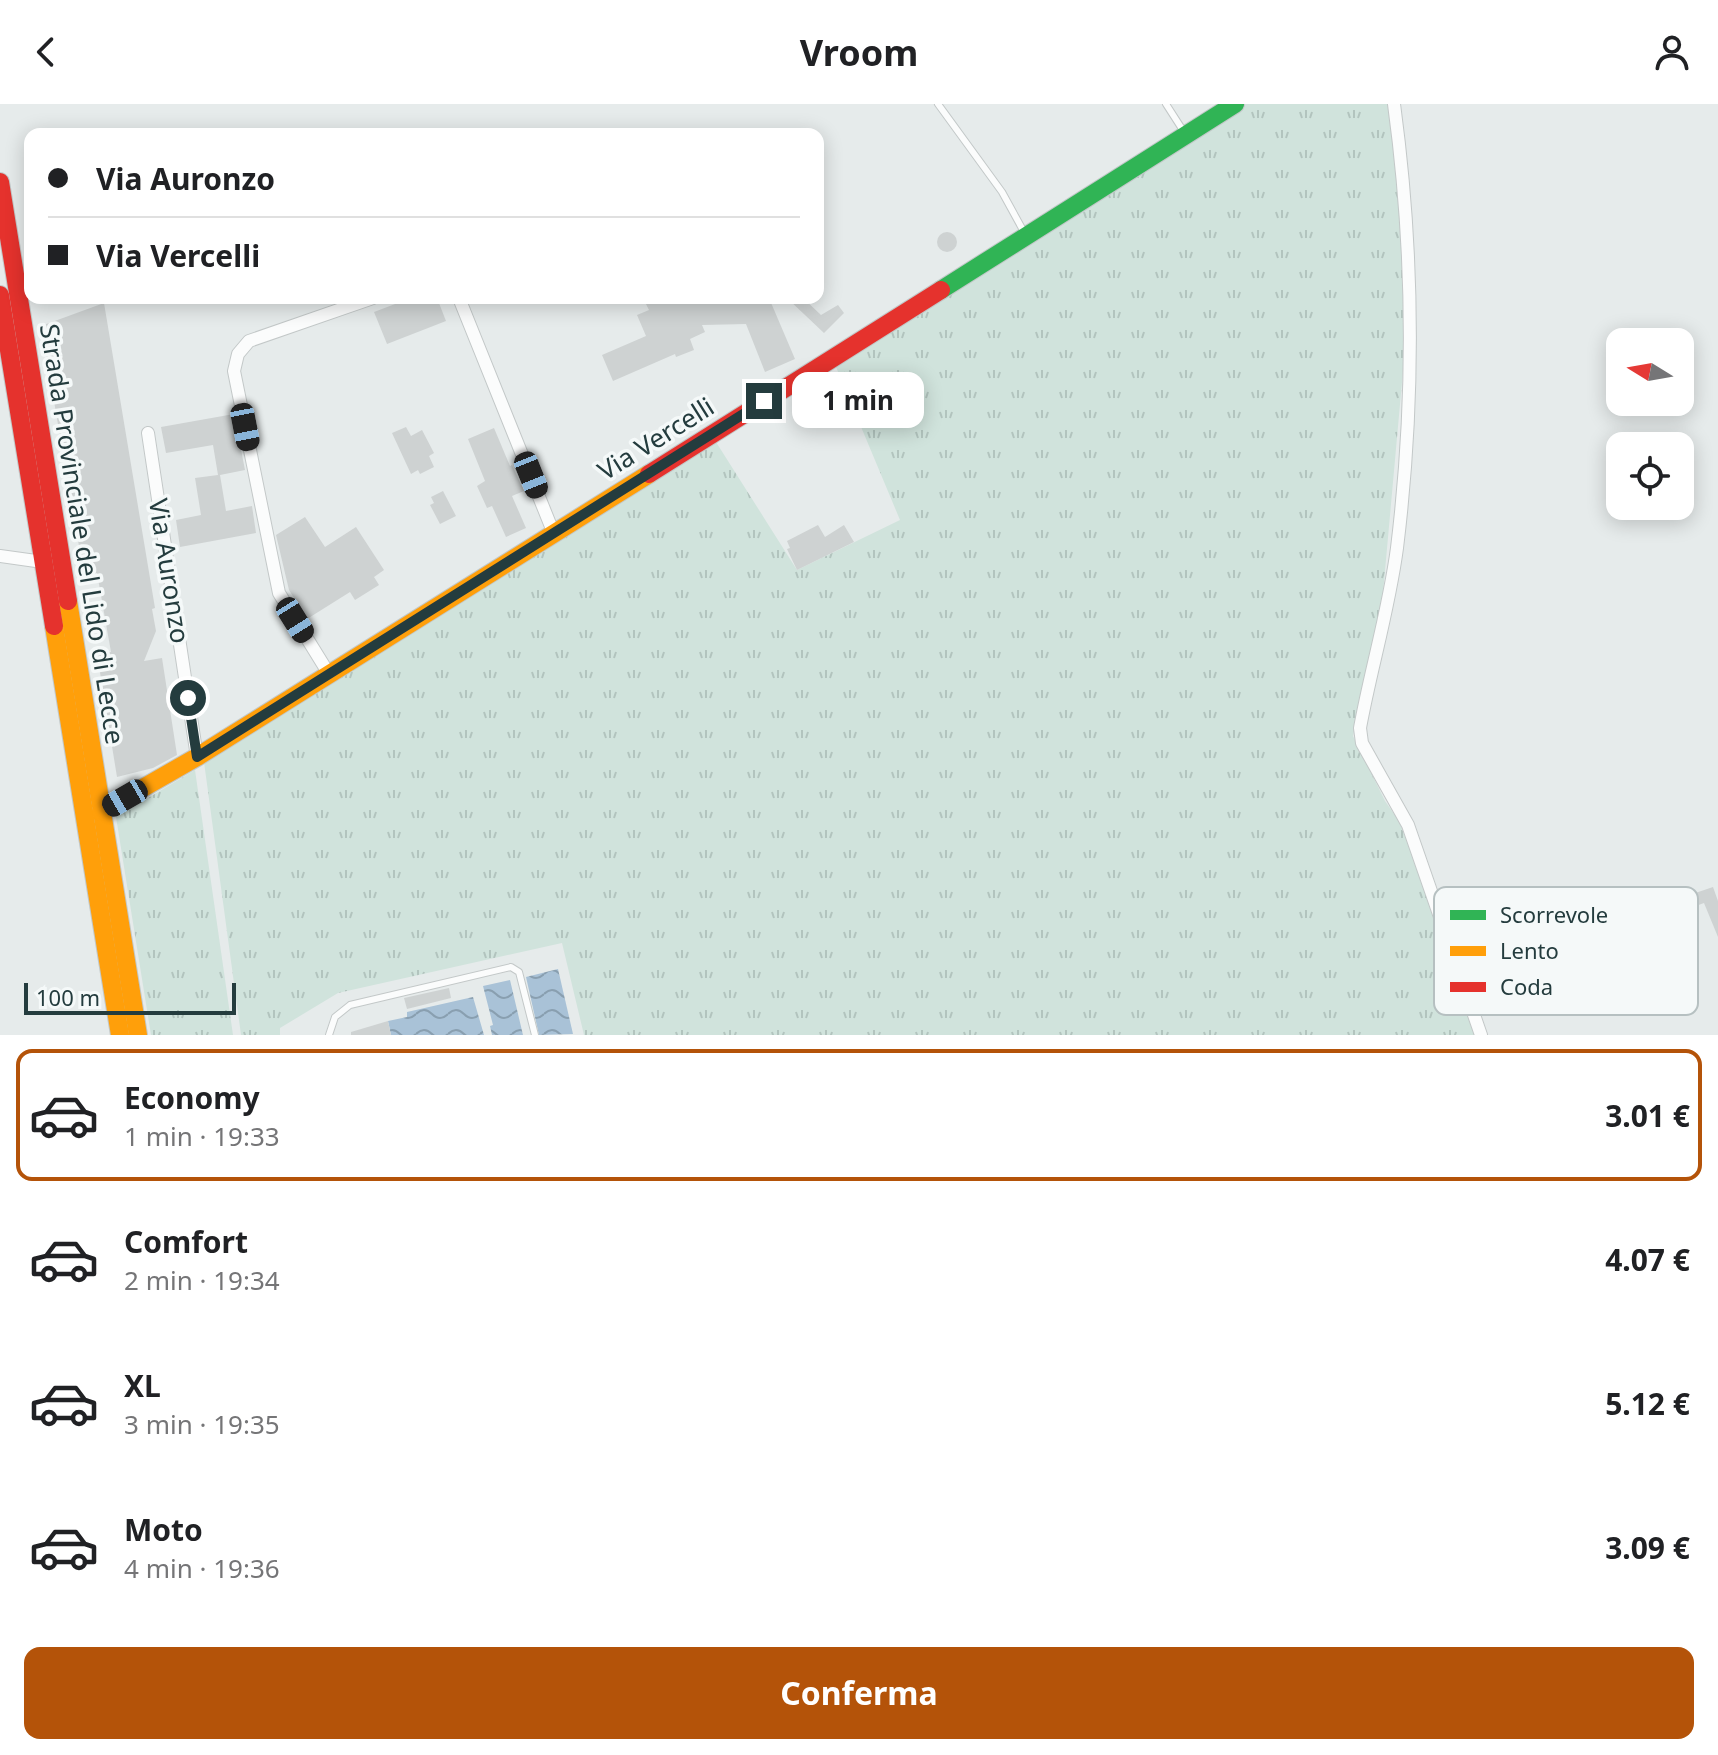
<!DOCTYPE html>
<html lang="it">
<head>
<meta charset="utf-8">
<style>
  body { margin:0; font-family:"Noto Sans",sans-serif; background:#f2f2f2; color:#202124; height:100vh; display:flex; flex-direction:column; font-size:30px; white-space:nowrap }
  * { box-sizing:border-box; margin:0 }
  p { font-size:26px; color:#757577 }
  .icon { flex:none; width:44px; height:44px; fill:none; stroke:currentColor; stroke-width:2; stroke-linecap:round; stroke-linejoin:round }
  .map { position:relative; height:931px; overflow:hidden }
  .details { display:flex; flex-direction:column; background:#fff; flex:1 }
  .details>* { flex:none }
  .hud { position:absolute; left:24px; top:24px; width:800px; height:176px; border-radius:16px; box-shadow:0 4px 20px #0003; display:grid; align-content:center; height:176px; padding:0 24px; background:#fff }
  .needle { width:52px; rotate:281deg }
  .fabs { position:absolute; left:1606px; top:224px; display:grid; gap:16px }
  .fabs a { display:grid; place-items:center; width:88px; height:88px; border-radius:16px; background:#fff; box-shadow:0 4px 20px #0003; font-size:40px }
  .scale { position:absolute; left:24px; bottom:20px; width:212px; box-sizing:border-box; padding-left:8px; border:4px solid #243c3e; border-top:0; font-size:22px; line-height:28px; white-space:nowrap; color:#243c3e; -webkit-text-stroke:6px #f5f9f9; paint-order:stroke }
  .end { position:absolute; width:36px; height:36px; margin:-18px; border:10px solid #243c3e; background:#fff; box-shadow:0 0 0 4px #fff }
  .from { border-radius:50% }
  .bubble { position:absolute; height:56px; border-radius:16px; background:#fff; box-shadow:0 4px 20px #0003; font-size:26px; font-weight:700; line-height:56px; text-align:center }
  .car { position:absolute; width:24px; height:48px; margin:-24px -12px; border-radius:10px; box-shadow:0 0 6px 2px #0007; background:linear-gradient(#222 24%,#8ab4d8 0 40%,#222 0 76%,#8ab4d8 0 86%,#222 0) }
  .hud b { display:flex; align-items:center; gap:28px; height:76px; font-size:30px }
  .hud b+b { border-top:2px solid #e0e0e0 }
  .hud i { width:20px; height:20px; background:#202124 }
  ul { padding:14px 0 0; list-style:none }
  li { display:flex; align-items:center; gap:24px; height:132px; margin:0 16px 12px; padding:0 8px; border:4px solid transparent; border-radius:16px }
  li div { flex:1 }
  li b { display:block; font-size:30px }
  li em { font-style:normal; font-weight:700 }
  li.active { border-color:#b45309 }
  li>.icon { width:72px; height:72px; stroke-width:1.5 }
  .button { display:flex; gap:16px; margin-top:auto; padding:16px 24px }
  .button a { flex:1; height:92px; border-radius:16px; background:#b45309; color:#fff; font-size:32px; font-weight:700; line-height:92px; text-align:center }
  header { display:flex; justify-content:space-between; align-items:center; height:104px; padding:0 24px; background:#fff; font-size:36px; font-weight:700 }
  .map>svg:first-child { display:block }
</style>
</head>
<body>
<header><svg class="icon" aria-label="back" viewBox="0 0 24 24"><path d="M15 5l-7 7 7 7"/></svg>Vroom<svg class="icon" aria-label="person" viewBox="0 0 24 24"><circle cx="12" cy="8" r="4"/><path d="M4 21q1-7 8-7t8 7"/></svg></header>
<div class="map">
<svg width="1718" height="931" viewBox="0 0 1718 931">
  <defs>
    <pattern id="grass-tufts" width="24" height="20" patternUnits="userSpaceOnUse" patternTransform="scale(2)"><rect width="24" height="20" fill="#d0e3dc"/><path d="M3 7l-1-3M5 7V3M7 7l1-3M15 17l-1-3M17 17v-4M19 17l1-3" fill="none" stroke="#b2c4be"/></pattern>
    <pattern id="water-waves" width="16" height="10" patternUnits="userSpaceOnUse" patternTransform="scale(2)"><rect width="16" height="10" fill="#a9c2d7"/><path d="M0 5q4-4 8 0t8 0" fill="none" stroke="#899fb0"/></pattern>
  </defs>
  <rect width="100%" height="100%" fill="#e6ebeb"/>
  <!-- grass -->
  <g fill="url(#grass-tufts)">
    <path d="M1244,0H1390L1403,125L1405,245L1383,489L1353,632L1385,697L1399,717L1438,819L1476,931H584L562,839L338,889L280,924V931H241L204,658L716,338L797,466L900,416L836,263Z"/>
    <path d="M195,666L233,931H151L116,713Z"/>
  </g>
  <!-- water -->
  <g fill="url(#water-waves)">
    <path d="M558,865L573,930L539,931L526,873Z"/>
    <path d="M510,876L523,931H492L490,922L493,921L483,882Z"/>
    <path d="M473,893L484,931H391L388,917L407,913V908Z"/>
  </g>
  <!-- building -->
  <g fill="#ced2d2">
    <circle cx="947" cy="138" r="10"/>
    <path d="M411,194H437L446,217L387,240L374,208Z"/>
    <path d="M643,194H769L795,255L765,268L746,220L702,221L705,228L690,235L694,246L676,253L675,250L613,277L602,251L646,232L637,211L649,206Z"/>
    <path d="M787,194H803L821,211L838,201L844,209L824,229Z"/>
    <path d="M104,199L155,504L152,505L156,527L144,557L162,554L177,651L153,664L117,673L97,550L111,548L97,469L84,471L41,222Z"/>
    <path d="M234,310L245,366L220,371L226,407L252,402L256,429L180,443L176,416L201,411L195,374L218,371L213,341L166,349L161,323Z"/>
    <path d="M406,323L411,332L422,326L434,349L429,352L434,363L420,370L418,366L411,370L392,329Z"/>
    <path d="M494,324L510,362L512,361L524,387L512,392L526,424L506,433L492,402L487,404L477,382L485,377L468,335Z"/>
    <path d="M443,387L456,412L440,420L430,401L434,399L431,393Z"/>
    <path d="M305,413L325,443L356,423L384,466L374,473L379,481L355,496L350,488L307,515L289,486L276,431Z"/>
    <path d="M818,421L825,433L844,421L854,438L797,466L787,445L790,444L787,437Z"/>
    <path d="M1713,783L1718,797V833L1704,799L1677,809L1690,838L1675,844L1660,801Z"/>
    <path d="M449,884L451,894L407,905L404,894Z"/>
    <path d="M388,917L391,931H351V928Z"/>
  </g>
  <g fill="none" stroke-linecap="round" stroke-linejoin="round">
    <defs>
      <g id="lane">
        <path d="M938,0L1002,88L1024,128"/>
        <path d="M1166,0L1184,28"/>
        <path d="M329,931L335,913L350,901L511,863L519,868L535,931"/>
      </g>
      <g id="street">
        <path d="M1394,0C1414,147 1415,297 1397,444C1389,505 1371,564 1360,624L1362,639L1408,721L1481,931"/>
        <path d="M459,194L554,430"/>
        <path d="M148,329L197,653"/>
        <path d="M0,452L43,458"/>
        <path d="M329,570L279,489L234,267L238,250L249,237L373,194"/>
      </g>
      <path id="fast" d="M941,186L1235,0"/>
      <g id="slow">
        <path d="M68,497L138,931"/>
        <path d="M54,522L120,931"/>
        <path d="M101,708L197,653L649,370"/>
      </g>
      <g id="jam">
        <path d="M0,78L68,497"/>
        <path d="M0,191L54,522"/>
        <path d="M649,370L941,186"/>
      </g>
    </defs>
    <!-- lane casing -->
    <use href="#lane" stroke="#c3c8c8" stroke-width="8"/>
    <!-- street casing -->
    <use href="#street" stroke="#c3c8c8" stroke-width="14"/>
    <!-- fast casing -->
    <use href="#fast" stroke="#c2c8c8" stroke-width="20"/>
    <!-- slow casing -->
    <use href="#slow" stroke="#c2c8c8" stroke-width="20"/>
    <!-- jam casing -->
    <use href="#jam" stroke="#c2c8c8" stroke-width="20"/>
    <!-- lane -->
    <use href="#lane" stroke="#fbfcfc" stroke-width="6"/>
    <!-- street -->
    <use href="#street" stroke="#fbfcfc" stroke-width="12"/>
    <!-- fast -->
    <use href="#fast" stroke="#30b455" stroke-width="18"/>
    <!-- slow -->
    <use href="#slow" stroke="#ff9f0a" stroke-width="18"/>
    <!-- jam -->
    <use href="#jam" stroke="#e5322d" stroke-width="18"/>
  </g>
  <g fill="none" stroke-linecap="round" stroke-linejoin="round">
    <!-- route -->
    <path stroke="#243c3e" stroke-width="10" d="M188,594L197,653L764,297"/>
  </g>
  <g text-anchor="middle" stroke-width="7" stroke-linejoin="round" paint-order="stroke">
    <!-- street labels -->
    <g font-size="26" fill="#243c3e" stroke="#f5f9f9">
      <text transform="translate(656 335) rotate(-32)" y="9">Via Vercelli</text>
      <text transform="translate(82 430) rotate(81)" y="9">Strada Provinciale del Lido di Lecce</text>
      <text transform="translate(169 467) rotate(81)" y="9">Via Auronzo</text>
    </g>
  </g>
  <!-- legend -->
  <rect x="1434" y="783" width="264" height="128" rx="12" fill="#f5f9f9" stroke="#b6c0c1" stroke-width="2"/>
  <rect x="1450" y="806" width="36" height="10" fill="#30b455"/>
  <rect x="1450" y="842" width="36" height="10" fill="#ff9f0a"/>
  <rect x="1450" y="878" width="36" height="10" fill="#e5322d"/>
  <g font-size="22" fill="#243c3e">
    <text x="1500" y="819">Scorrevole</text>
    <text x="1500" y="855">Lento</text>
    <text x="1500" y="891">Coda</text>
  </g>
</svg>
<div class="fabs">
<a><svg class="needle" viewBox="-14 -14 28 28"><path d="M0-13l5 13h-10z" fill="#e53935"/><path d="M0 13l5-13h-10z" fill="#757577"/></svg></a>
<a><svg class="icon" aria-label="locate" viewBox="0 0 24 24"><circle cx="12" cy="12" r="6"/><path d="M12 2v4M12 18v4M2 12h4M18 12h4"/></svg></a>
</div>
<div class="scale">100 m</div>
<i class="end from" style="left:188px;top:594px"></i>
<i class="end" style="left:764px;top:297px"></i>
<div class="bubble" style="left:792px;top:268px;width:132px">1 min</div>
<i class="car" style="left:245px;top:323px;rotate:169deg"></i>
<i class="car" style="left:531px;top:371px;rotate:158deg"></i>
<i class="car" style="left:295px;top:516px;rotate:148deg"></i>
<i class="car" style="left:125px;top:694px;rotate:240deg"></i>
<div class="hud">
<b><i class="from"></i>Via Auronzo</b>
<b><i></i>Via Vercelli</b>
</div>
</div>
<section class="details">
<ul>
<li class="active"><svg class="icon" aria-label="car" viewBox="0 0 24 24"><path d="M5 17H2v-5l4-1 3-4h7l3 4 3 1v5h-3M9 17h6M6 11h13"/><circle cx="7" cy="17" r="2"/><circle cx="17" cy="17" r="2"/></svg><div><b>Economy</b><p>1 min · 19:33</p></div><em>3.01 €</em></li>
<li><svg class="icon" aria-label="car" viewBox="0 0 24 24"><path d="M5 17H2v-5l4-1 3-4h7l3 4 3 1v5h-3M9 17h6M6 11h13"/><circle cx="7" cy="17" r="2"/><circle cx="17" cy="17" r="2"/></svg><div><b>Comfort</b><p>2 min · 19:34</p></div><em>4.07 €</em></li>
<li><svg class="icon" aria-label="car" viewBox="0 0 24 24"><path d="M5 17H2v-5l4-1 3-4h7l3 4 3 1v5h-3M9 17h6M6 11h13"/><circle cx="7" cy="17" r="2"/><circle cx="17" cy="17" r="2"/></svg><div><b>XL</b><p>3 min · 19:35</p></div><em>5.12 €</em></li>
<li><svg class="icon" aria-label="car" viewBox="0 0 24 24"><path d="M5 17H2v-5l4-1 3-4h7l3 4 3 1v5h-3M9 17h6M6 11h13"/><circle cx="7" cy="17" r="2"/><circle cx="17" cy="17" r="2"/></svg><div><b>Moto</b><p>4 min · 19:36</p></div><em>3.09 €</em></li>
</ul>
<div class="button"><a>Conferma</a></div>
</section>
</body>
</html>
